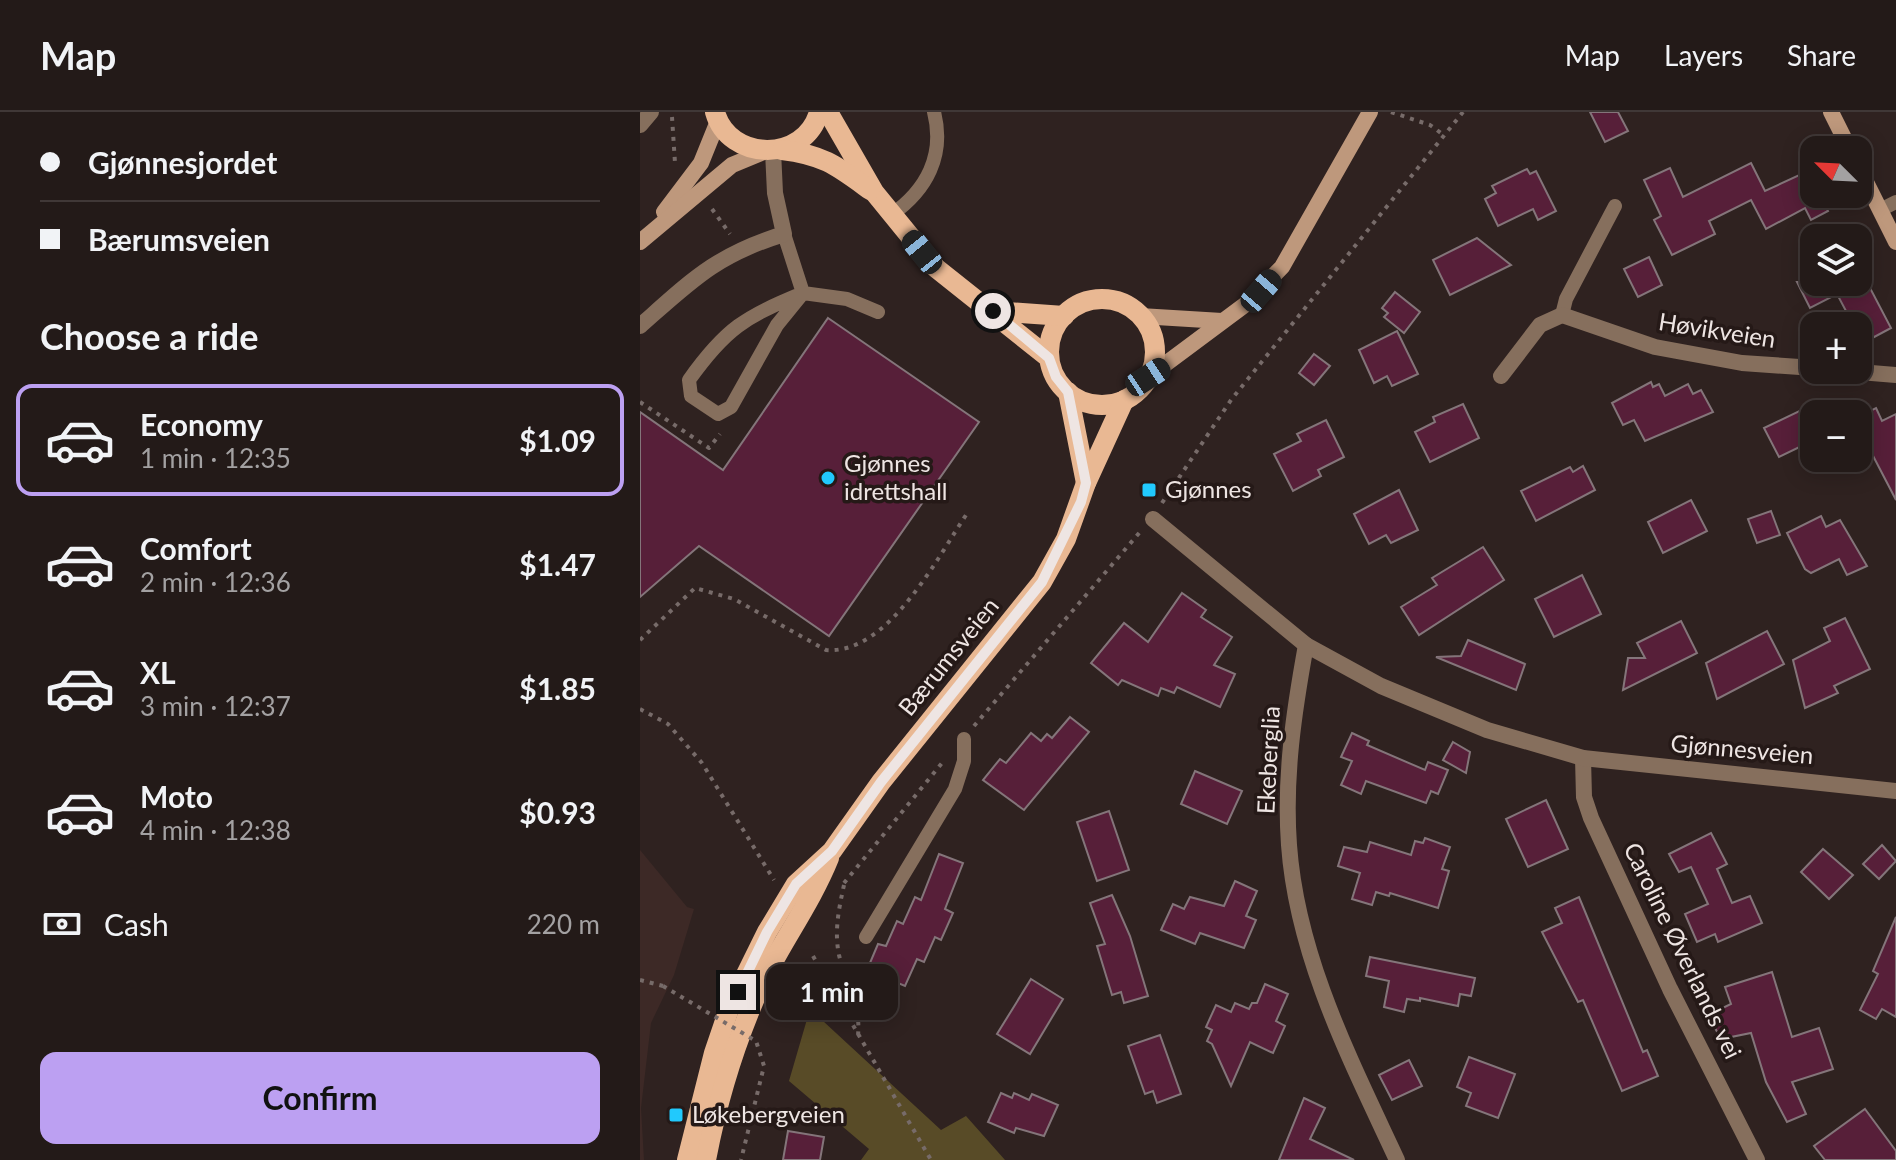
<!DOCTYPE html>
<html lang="en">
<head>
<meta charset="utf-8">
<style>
  body { margin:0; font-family:Lato,sans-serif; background:#2f2725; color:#f1f3f6; height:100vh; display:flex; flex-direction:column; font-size:30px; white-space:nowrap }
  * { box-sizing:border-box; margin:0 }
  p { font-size:26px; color:#a3a1a2 }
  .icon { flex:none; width:44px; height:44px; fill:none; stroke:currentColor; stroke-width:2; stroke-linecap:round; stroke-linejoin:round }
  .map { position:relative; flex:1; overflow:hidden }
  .sheet { display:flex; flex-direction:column; background:#231a18; width:640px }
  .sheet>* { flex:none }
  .banner { display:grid; align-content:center; height:176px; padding:0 40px; background:#231a18 }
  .needle { width:52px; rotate:294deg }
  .controls { position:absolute; left:1160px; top:24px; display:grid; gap:16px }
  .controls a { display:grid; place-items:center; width:72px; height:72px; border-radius:16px; background:#231a18; box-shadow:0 4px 20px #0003,0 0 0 2px #403837; font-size:40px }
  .end { position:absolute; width:36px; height:36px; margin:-18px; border:10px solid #eee5e3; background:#111; box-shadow:0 0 0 4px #111 }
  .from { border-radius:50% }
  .bubble { position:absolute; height:56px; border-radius:16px; background:#231a18; box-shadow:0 4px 20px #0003,0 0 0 2px #403837; font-size:26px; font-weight:700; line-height:56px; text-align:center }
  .car { position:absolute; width:24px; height:48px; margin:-24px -12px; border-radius:10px; box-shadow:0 0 6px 2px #0007; background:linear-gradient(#222 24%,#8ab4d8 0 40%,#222 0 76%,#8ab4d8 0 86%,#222 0) }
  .banner b { display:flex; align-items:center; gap:28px; height:76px; font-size:30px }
  .banner b+b { border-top:2px solid #403837 }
  .banner i { width:20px; height:20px; background:#f1f3f6 }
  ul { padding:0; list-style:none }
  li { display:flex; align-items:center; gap:24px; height:112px; margin:0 16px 12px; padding:0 24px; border:4px solid transparent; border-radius:16px }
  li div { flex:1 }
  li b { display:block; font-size:30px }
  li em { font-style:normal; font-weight:700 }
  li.active { border-color:#bca0f2 }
  li>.icon { width:72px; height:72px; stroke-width:1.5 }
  h2 { padding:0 40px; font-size:36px; line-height:96px }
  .pay { display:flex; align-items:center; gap:20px; height:88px; padding:0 40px; font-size:30px }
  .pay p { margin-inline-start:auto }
  .cta { display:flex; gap:16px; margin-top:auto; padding:16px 40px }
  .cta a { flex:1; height:92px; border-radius:16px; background:#bca0f2; color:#111; font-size:32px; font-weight:700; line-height:92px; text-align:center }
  header { display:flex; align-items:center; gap:48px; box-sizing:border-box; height:112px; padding:0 40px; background:#231a18; border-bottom:2px solid #403837 }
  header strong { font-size:38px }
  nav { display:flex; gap:44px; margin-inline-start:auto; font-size:28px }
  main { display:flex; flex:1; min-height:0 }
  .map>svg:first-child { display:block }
</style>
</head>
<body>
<header>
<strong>Map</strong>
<nav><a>Map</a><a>Layers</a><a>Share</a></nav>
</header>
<main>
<section class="sheet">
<div class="banner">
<b><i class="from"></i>Gjønnesjordet</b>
<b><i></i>Bærumsveien</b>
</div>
<h2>Choose a ride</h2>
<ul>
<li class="active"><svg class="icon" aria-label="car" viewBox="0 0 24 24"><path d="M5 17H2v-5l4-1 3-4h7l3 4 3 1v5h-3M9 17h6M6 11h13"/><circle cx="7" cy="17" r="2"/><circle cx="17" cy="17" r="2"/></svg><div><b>Economy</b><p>1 min · 12:35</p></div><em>$1.09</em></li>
<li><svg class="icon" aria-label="car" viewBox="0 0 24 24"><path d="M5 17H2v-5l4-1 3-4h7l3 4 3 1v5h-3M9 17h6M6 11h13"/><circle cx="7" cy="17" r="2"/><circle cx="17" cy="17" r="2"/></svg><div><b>Comfort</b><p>2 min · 12:36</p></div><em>$1.47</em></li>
<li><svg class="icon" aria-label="car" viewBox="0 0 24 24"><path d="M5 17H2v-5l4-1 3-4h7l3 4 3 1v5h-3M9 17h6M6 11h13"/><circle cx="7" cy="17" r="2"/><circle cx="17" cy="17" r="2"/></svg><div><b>XL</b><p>3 min · 12:37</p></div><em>$1.85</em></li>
<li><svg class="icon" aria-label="car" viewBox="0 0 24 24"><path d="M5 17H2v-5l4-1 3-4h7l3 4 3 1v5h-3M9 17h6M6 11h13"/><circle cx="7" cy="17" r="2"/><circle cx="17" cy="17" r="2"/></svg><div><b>Moto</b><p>4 min · 12:38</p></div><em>$0.93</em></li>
</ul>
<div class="pay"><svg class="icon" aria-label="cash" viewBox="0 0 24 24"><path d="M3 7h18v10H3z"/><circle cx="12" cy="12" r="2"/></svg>Cash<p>220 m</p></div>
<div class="cta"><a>Confirm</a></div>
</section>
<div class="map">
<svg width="1256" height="1048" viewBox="0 0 1256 1048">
  <rect width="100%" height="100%" fill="#2f2220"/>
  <!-- built -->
  <path fill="#3d2926" d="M0,738L47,795L54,797L34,863L11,911L1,996L4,1048H0Z"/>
  <!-- green -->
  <path fill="#584b27" d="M170,897L301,1018L326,1004L365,1048H221L229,1037L149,969Z"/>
  <!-- building -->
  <g fill="#571f39" stroke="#84757a" stroke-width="2">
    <path d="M950,0H978L988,19L965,30Z"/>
    <path d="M1111,51L1125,79L1168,59L1174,72V82H1179L1188,99L1171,108L1165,96L1126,117L1111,88L1069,109L1075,122L1032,143L1014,108L1021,104L1004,68L1030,56L1043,85Z"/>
    <path d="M887,57L890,62L896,59L916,99L898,108L893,97L858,114L845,87L856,81L852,74Z"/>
    <path d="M837,126L871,153L810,183L793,148Z"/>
    <path d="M1009,145L1022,173L998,185L984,157Z"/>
    <path d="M1218,153L1251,216L1223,231L1218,214H1214L1197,182L1170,196L1157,170H1218Z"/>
    <path d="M755,180L780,200L764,221L744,205L748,201L742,196Z"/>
    <path d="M188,206L339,310L189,524L59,434L0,485V300L83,358Z"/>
    <path d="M757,219L778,262L752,274L747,264L734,271L719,238Z"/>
    <path d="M674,242L690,254L674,273L659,261Z"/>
    <path d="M1011,270L1013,275L1019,272L1025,284L1048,272L1053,282L1061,278L1073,300L1005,329L994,308L983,313L972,291Z"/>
    <path d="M823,292L839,326L790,350L775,320L795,310L793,305Z"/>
    <path d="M1174,292V328L1139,345L1124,316Z"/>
    <path d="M1236,296L1242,309L1256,302V388L1218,315V305Z"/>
    <path d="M686,308L704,345L678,358L681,364L653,379L634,342L661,329L657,322Z"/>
    <path d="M943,354L955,378L896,409L881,379L930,355L933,360Z"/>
    <path d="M759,378L778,418L751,431L746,423L729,432L714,402Z"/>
    <path d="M1051,388L1067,419L1023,441L1008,410Z"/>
    <path d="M1131,399L1140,423L1117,431L1108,407Z"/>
    <path d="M1181,404L1186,415L1200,408L1227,454L1207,463L1199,447L1171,461L1165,457L1147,421Z"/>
    <path d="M843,435L864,468L779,523L761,495L797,473L792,466Z"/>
    <path d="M942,463L961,502L914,525L895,487Z"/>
    <path d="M542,481L566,498L561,505L592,525L574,553L595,562L580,595L537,575L534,581L521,576L518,584L482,568L478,573L451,551L484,511L508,530Z"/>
    <path d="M1205,506L1230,557L1194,574L1198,581L1165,596L1153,548L1190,529L1184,516Z"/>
    <path d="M1041,509L1057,541L983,578L988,546H1005L997,531Z"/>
    <path d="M1127,519L1144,552L1077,587L1066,551Z"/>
    <path d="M828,528L885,552L876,578L796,545L821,544Z"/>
    <path d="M430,605L449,620L384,698L343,668L360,647L366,651L391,621L401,629L407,622L412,626Z"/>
    <path d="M712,621L729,629L727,633L785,658L788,650L808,658L798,682L791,679L786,691L726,669L721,682L701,673L712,649L701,645Z"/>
    <path d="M813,630L830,640L826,661L803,648Z"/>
    <path d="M555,659L602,679L587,712L541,692Z"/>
    <path d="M906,688L928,737L888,755L866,707Z"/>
    <path d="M469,699L489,758L457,769L437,710Z"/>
    <path d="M1071,721L1087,752L1077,757L1092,791L1110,784L1122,811L1078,830L1075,822L1057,830L1045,802L1068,792L1051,755L1039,760L1029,742Z"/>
    <path d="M785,726L810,735L802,757L809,759L798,796L750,781L749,784L736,780L732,793L712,787L720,761L698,754L704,735L727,740L730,730L771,743L775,729L783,731Z"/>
    <path d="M1242,733L1256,749L1239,767L1223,752Z"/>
    <path d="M1183,737L1213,763L1189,787L1161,760Z"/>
    <path d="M299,742L323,751L305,797L313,801L301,828L295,825L284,850L277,847L265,874L227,858L238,832L246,834L257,809L263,812L275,785L281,788Z"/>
    <path d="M595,769L617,779L606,804L616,808L604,836L560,821L555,832L521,818L533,792L544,797L550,785L584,794Z"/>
    <path d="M472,783L490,824L508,884L484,891L481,880L472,883L457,834L465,832L450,791Z"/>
    <path d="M939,785L1003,940L1007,938L1018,964L982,979L943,888L938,890L902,820L922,811L915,796Z"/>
    <path d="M1256,805V905L1242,897L1236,907L1220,898L1238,862L1233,859Z"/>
    <path d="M730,845L835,866L831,884L820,882L818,894L780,886V889L767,887L764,900L744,895L749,869L726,864Z"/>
    <path d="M1132,860L1152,925L1179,916L1193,957L1152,970L1166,1002L1147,1010L1126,970L1111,921L1081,927L1068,903L1091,892L1085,875Z"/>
    <path d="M391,867L423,887L390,942L357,922Z"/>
    <path d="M625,872L648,882L636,909L645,914L633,941L610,930L591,974L572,932L567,929L572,918L566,915L576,893L591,900L595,891L609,897L612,891H617Z"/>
    <path d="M520,923L541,982L517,991L513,979L505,982L488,934Z"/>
    <path d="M829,945L875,962L858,1006L826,994L831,981L817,975Z"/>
    <path d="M769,948L782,974L752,988L739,963Z"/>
    <path d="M361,981L372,986L374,981L389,988L392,982L418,993L404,1024L376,1016L374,1021L348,1010Z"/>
    <path d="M664,986L685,996L670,1027L714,1048H639Z"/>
    <path d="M1225,997L1256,1039V1048H1185L1174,1034Z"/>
    <path d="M148,1019L184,1025L180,1048H143Z"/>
  </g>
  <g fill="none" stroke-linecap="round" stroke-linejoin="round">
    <!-- path -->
    <g stroke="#776b69" stroke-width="4" stroke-dasharray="4 6" stroke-linecap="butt">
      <path d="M751,0L790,13L805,24"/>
      <path d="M32,5L35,51"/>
      <path d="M72,97L90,122"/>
      <path d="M0,290L69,336L80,322"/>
      <path d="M522,391L591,288L823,0"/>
      <path d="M0,528L55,476L94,487L186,538C248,543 297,446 328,400"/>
      <path d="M0,597L28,612L62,651L134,768"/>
      <path d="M334,614L500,420"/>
      <path d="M204,771L302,651"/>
      <path d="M204,773C199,796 194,819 199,843C206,872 221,893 218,923"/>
      <path d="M173,844L291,1048"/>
      <path d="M0,868L23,874"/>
    </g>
    <!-- lane -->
    <g stroke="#866f5d" stroke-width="14">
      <path d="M1240,98L1256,90"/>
      <path d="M251,103C287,78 305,43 294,0"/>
      <path d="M144,122L163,181C105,205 86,216 49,268L51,284L78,302L91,295L137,213L163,181L207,187L238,200"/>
      <path d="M922,203L926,187L975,94"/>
      <path d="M226,825L315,677L324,649V627"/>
    </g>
    <!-- street -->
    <g stroke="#866f5d" stroke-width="16">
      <path d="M0,13L11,0"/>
      <path d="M0,214C52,168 76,143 144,122L135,81L133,39"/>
      <path d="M1195,258L1256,263"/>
      <path d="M861,264L900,213L922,203L1015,235L1102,251L1174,256"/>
      <path d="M513,407L666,533"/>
      <path d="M943,646L944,685L951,706L1030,877L1117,1048"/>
      <path d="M757,1048C711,949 657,845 649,733C644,665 654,599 666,533L741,574L847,618L943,646L1256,679"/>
    </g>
    <!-- secondary -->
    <g stroke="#be987c" stroke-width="16">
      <path d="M1191,0L1210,38"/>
      <path d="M1218,54L1256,130"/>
      <path d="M24,100L61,51L78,9"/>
      <path d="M0,130L92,53L126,39"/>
      <path d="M500,204L582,209"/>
      <path d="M508,265L606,192L642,155L730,0"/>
    </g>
    <!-- primary -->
    <g stroke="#e9b893" stroke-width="20">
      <path d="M75,0C89,50 165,51 179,0"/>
      <path d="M188,0L234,80L296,156L409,246"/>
      <path d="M142,38C184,43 197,54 230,78"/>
      <circle cx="462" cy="240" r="53"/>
      <path d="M353,199L424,204"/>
      <path d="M428,280L446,371"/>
      <path d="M47,1048L74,941L89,897L127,820L156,772L192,739L241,670L402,470L426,427L446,371L484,288"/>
      <path d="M66,1048C77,990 95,931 119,877C140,832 170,793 189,746"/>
    </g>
    <!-- path-bridge -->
    <path stroke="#776b69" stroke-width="4" stroke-dasharray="4 6" stroke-linecap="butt" d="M23,874L116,929L124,954L101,1048"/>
  </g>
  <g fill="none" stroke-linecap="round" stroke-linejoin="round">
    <!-- route -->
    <path stroke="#eee5e3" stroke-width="10" d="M98,880L127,820L156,772L192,739L241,670L402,470L441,390L446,371L428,280L416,265L409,246L353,199"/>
  </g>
  <!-- markers -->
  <g fill="#21c9fd" stroke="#251917" stroke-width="3">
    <circle cx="188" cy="366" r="8"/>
    <rect x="501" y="370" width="16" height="16" rx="4"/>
    <rect x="28" y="995" width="16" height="16" rx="4"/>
  </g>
  <g text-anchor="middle" stroke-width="7" stroke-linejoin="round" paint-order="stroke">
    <!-- street labels -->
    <g font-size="24" fill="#eee5e3" stroke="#251917">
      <text transform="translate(1077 219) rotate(9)" y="8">Høvikveien</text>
      <text transform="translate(309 545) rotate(-51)" y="8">Bærumsveien</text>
      <text transform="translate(1102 638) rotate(5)" y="8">Gjønnesveien</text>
      <text transform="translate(629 648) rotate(-87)" y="8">Ekeberglia</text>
      <text transform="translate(1042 839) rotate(64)" y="8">Caroline Øverlands vei</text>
    </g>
    <!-- poi labels -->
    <g font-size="24" fill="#eee5e3" stroke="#251917" text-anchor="start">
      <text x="204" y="360">Gjønnes<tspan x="204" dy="28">idrettshall</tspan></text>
      <text x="525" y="386">Gjønnes</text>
      <text x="52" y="1011">Løkebergveien</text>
    </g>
  </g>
</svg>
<div class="controls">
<a><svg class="needle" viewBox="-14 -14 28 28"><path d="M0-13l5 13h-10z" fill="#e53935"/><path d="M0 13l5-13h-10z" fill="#a3a1a2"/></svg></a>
<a><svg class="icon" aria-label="layers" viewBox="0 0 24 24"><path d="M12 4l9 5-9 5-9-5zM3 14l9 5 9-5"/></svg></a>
<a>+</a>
<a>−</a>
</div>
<i class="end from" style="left:353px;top:199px"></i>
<i class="end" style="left:98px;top:880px"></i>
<div class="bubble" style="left:126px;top:852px;width:132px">1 min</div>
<i class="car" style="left:282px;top:140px;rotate:321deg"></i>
<i class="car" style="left:621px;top:179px;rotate:41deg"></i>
<i class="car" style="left:508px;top:265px;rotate:57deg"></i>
</div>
</main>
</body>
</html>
